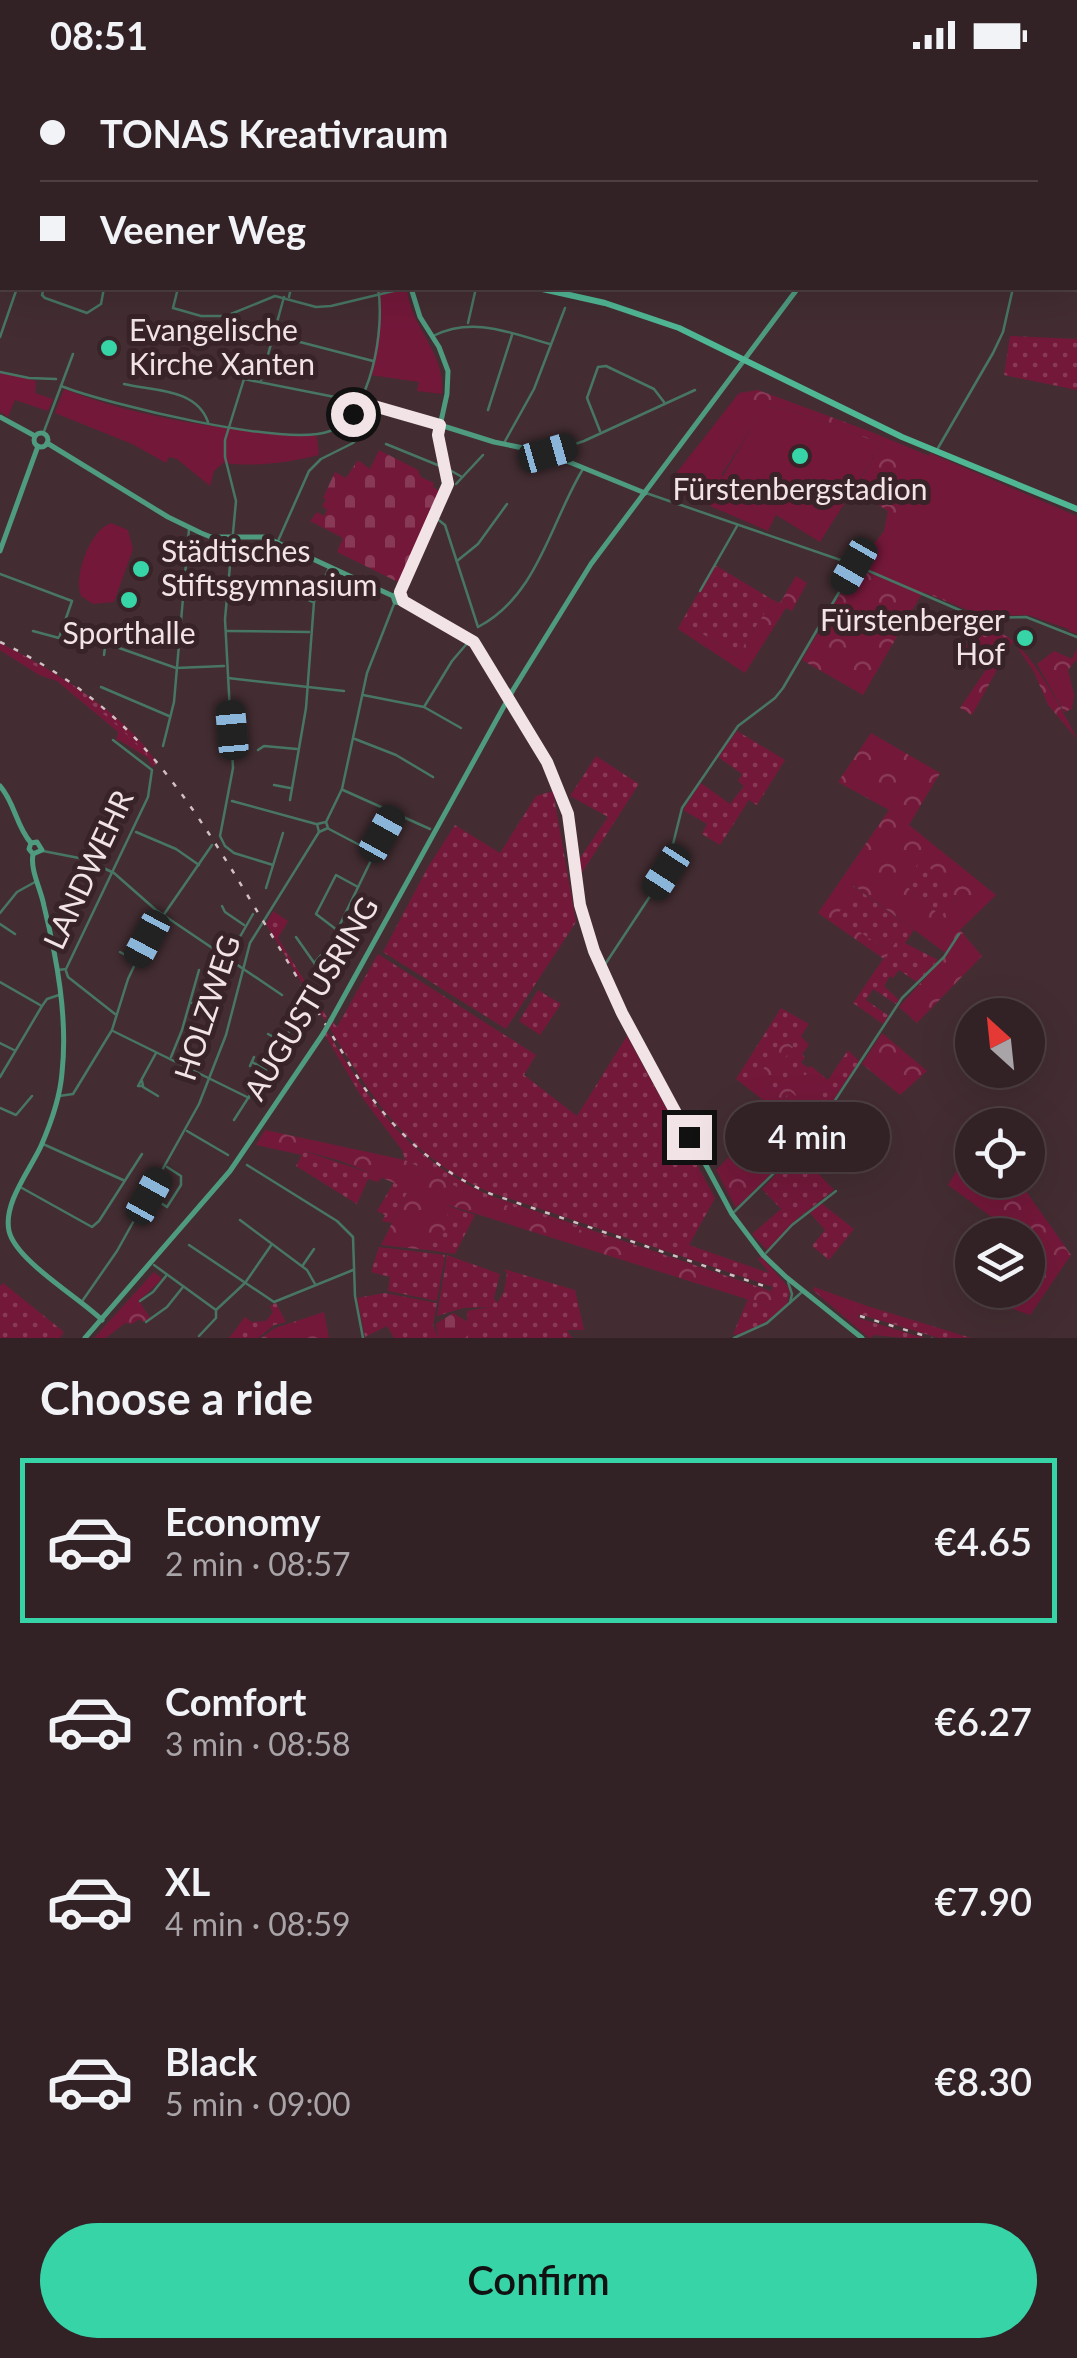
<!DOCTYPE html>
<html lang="en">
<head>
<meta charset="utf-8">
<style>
  body { margin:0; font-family:Lato,sans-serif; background:#3d2f32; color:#f1f3f6; height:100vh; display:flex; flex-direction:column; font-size:38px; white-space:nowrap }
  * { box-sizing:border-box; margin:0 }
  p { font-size:32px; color:#a8a4a7 }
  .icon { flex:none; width:55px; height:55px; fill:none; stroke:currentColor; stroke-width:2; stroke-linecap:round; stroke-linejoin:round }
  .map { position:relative; height:1268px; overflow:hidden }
  .drawer { display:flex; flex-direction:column; background:#322226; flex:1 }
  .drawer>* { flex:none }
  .guide { position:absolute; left:0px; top:0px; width:1078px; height:220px; box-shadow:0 10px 40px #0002,0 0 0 2px #4d3f43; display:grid; align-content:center; height:220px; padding:0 40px; background:#322226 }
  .needle { width:65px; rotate:333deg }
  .controls { position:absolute; left:955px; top:928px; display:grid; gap:20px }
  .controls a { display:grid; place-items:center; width:90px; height:90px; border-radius:50%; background:#322226; box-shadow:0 10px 40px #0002,0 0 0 2px #4d3f43; font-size:50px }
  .end { position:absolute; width:45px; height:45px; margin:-22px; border:12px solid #f2e3e6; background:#111; box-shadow:0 0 0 5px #111 }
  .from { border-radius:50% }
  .bubble { position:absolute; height:70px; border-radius:35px; background:#322226; box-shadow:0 10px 40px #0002,0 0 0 2px #4d3f43; font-size:32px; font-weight:600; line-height:70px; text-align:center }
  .car { position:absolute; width:30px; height:60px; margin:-30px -15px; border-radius:12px; box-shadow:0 0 8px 2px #0007; background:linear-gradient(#222 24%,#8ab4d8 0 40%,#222 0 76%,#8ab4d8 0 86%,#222 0) }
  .guide b { display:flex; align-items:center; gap:35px; height:95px; font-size:38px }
  .guide b+b { border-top:2px solid #4d3f43 }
  .guide i { width:25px; height:25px; background:#f1f3f6 }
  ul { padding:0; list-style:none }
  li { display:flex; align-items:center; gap:30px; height:165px; margin:0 20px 15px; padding:0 20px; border:5px solid transparent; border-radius:0px }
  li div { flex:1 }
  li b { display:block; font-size:38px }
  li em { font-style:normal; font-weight:600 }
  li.on { border-color:#36d4a7 }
  li>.icon { width:90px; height:90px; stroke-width:1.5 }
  h2 { padding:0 40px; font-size:45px; line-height:120px }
  .primary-button { display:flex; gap:20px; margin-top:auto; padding:20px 40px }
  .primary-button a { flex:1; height:115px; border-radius:60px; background:#36d4a7; color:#111; font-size:40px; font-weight:600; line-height:115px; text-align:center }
  .status { display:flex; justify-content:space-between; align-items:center; height:70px; padding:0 50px; background:#322226; direction:ltr }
  .status svg { height:28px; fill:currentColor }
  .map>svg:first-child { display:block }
</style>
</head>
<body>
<div class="status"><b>08:51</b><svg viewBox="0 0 49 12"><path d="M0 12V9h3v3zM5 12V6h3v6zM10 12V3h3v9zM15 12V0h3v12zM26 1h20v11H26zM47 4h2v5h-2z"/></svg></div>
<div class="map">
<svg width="1077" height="1268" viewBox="0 0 1077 1268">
  <defs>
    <pattern id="grass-dots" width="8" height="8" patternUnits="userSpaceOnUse" patternTransform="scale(2.5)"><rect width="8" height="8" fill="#74183a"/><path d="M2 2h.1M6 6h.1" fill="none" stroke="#883956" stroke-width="1.8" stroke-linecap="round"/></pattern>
    <pattern id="forest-crowns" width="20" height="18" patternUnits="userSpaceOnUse" patternTransform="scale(2.5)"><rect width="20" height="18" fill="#74183a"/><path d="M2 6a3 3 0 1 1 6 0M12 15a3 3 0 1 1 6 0" fill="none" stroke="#883956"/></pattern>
    <pattern id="cemetery-stones" width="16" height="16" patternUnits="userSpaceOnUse" patternTransform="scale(2.5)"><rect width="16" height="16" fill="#74183a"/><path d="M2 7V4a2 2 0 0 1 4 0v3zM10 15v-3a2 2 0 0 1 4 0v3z" fill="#883956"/></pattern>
  </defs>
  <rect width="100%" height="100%" fill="#432d32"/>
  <!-- grass -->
  <g fill="url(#grass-dots)">
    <path d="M1010,266L1077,269V320L1004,305Z"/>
    <path d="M715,495L773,530L737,586L682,551Z"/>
    <path d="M979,553L1008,567L985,600L962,584Z"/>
    <path d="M0,573C53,600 125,643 157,693L155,695C113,646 57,607 0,576Z"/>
    <path d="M737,661L785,690L757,735L749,730L720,775L702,764L707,754L683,740L701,713L730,734L744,716L738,711L742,704L718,687Z"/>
    <path d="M596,686L639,714L581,804L580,788L608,747L570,726Z"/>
    <path d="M553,721L576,852L506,959L383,882L428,797L455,755L500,783L536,726Z"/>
    <path d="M919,790L947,810L957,827L943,848L906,816Z"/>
    <path d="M852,815L914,860L905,873L938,890L917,912L899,900L893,908L890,906L884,916L899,930L896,934L873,919L866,930L889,946L883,954L853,933L897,869L887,877L879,875L836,847Z"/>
    <path d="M273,841L288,851L278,868L327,947L325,951L266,854Z"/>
    <path d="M378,884L536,985L524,1005L577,1046L627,966L715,1128L689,1175L769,1203L758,1189L761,1186L790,1219L787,1235L766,1252L738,1265L733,1264L748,1229L778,1239L787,1229L466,1122L405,1090L402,1080L361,1026L325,965L327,961C371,1034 410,1090 491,1126L771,1221L773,1217L487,1121C408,1086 372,1028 329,957L332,951L337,957Z"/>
    <path d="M538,920L561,934L540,965L519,951Z"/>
    <path d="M781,938L809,954L801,966L809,975L802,984L805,988L801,992L808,998L811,996L828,1010L848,980L859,991L810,1066L776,1040L790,1021L820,1016L806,1003L776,1028L763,1018L793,976L784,971L749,1019L736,1009Z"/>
    <path d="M304,1081L382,1107L378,1112L368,1109L357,1134L296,1096Z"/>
    <path d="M798,1082L834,1120L798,1148L767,1180L752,1164L781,1139L762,1119Z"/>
    <path d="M395,1111L409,1119L392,1153L382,1151L385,1145L377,1141Z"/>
    <path d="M821,1133L854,1159L829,1190L812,1176L825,1160L809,1142Z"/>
    <path d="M446,1135L475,1145L455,1184L427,1180L433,1169L446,1159Z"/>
    <path d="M379,1177L445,1185L437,1231L388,1221L390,1207L371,1202Z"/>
    <path d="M447,1185L500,1204L494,1228L497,1233L504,1222L507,1203L504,1199L575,1220L584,1260H567L572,1268H468L467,1241L489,1237L463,1238L437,1246Z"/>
    <path d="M3,1213L64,1262L60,1268H0V1216Z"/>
    <path d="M385,1223L437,1233L433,1255L438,1268H394L387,1256L365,1267L357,1228Z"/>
    <path d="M276,1233L286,1252L274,1255L258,1268H229L245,1247L252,1252L266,1251L273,1242L270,1236Z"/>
    <path d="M860,1235L867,1236L971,1268H939L859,1244L858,1248L924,1268H904L852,1249L855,1237Z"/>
  </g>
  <!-- forest -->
  <g fill="url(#forest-crowns)" fill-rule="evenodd">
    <path d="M758,320L869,361L1077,447V564L1069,561L1070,543L991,523L1007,546L985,547L923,522L863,625L802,590L853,501L884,461L888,441L874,432L878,425L855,418L882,374L793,341L766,336L722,404V410L719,405L744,361L762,337L755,336L739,323Z"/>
    <path d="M796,506L807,513L792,541L786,538L745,603L678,559L682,551L737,586L773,530L780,533Z"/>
    <path d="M1008,567C1035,587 1062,639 1077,669L1048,635L1034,602L1013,571L972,645L960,638Z"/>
    <path d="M0,576C59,607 112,644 155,695L152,697L148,688L119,670L116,672L118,662L57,611L39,605L0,580Z"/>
    <path d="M1077,578V589L1068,600L1074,625L1072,639L1064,642L1037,594L1054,581L1072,589Z"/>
    <path d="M871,663L940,703L909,755L996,825L960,860L982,886L917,953L899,937L947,884L853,815L837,847L879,875L886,877L895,867L898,869L884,889L818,843L889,740L838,712ZM919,791L947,810L943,816L957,828L942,847L906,816Z"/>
    <path d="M882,963L927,1001L900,1025L862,994Z"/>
    <path d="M784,970L793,977L763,1018L777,1028L796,1000L806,1003L821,1017L806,1035L790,1021L776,1039L810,1066L736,1138L716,1100L737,1079L768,1034L749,1019Z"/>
    <path d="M265,1060L405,1090L466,1122L788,1229L778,1239L448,1135L446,1159L440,1164V1170H433L427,1180L381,1175L409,1119L341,1091L305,1081L302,1085L256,1075Z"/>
    <path d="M972,1075V1110H1018L1071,1185L1030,1245L990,1231L997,1220H1028V1165H1016L948,1115Z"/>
    <path d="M154,1202L162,1209L139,1231L150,1248L143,1252L140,1249L132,1254L125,1253L106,1268H94Z"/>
    <path d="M814,1217L867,1236L855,1237L852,1249L904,1268L875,1265L869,1268L813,1220Z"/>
    <path d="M324,1242L329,1268H261L275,1258Z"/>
  </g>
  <!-- cemetery -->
  <g fill="url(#cemetery-stones)">
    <path d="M379,380L418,400L421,407L434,413L433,417L441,422L400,513L337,482L343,468L310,451L317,442L324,446L327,440L322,436L326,430L323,428L335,402L346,408L358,390L370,399Z"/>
    <path d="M453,1243L468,1252V1268H438L436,1254Z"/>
  </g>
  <!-- park -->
  <g fill="#74183a">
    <path d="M378,218H407C410,258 446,282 442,324L417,321L419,312L370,305L380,248Z"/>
    <path d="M0,302L36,311L35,323L53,329L48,341L15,330L8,347L0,342Z"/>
    <path d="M64,319C143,350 232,361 317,366L319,385C285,393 257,397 223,393L214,401L210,416L177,389L169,387L166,393L132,374L55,343Z"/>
    <path d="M739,323L755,335L763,336L744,361L719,405L721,409L765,336L793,341L882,374L820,472L776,445L768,461L710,436L715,413H711L697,431L672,421L671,410Z"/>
    <path d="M930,383L1077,446V562L1028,545L983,546L864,495L902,463L905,427Z"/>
    <path d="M111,453L128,460L133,479L114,532L93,534L81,526C73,506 90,460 111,453Z"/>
  </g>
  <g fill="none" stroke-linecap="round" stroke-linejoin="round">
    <!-- stream -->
    <path stroke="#320315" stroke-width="2.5" d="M72,0L75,2"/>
    <!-- street -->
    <g stroke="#487665" stroke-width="2.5">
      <path d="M335,0L342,2"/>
      <path d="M391,0L392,2"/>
      <path d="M411,0L412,2"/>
      <path d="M691,0L692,2"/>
      <path d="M749,0V2"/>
      <path d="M646,1V0"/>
      <path d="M234,2L235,0"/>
      <path d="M381,2V0"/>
      <path d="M459,2V0"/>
      <path d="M503,2V0"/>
      <path d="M544,2H554"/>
      <path d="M560,2L561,0"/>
      <path d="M603,2V0"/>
      <path d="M0,41L2,45"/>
      <path d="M0,54L2,50"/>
      <path d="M0,68L2,75"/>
      <path d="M1075,71L1077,70"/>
      <path d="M0,87L2,85"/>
      <path d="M0,147L2,148"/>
      <path d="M0,195H2"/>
      <path d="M44,218L42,225L45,228L87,243L101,234L104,218"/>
      <path d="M178,218L173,238L201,246H226L275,226L316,237L331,236L406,218"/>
      <path d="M289,227L291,218"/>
      <path d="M468,253L476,218"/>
      <path d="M273,265L373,291"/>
      <path d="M255,266L271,267"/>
      <path d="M433,266C473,246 510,263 550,274"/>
      <path d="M0,267L17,218"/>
      <path d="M0,302L29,308L56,309"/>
      <path d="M261,310L284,227"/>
      <path d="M124,314C153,321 196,318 208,352"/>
      <path d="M61,316C107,334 287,378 330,361C372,345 385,257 378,218"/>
      <path d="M488,340L512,265"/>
      <path d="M600,361L587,328L598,297L606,296L654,319L664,332"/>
      <path d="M43,364L73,284"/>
      <path d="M504,373L534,319L565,238"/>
      <path d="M386,374L440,396"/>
      <path d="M938,378L993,283L1003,262L1013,218"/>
      <path d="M549,383L584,371L695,320"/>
      <path d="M448,399L462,407"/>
      <path d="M456,414L483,385"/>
      <path d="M646,423L855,495L978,548L1026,547L1077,567"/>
      <path d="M436,448L445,455L478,557C538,526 551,451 583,399"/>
      <path d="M278,471L309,401L321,389L353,373L383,338"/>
      <path d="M457,491L478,474L507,434"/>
      <path d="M0,504L72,531L59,568L33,561"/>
      <path d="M268,512L313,532"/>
      <path d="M700,521L737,456"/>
      <path d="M227,561L309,562"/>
      <path d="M105,573L176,598L224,596"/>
      <path d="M104,585L107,562"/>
      <path d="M228,608L344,621"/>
      <path d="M101,617L169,646"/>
      <path d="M363,625L424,637L461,658"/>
      <path d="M424,637L452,591L470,570"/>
      <path d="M355,669L396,685L433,707"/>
      <path d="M163,676L174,632L189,459"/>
      <path d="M258,680L264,676L297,679"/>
      <path d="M274,715L290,718"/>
      <path d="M343,720L430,759"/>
      <path d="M290,730L306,638L314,532L329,498"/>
      <path d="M232,731L316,754"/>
      <path d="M326,752L317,754L319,762L328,758L326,752L342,719L367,603L394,534"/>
      <path d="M329,759L371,781"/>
      <path d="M136,762L176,779L199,795"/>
      <path d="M43,781L84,789L114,803L156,840L282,925"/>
      <path d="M273,795L234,783L225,776L220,766L233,698L225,549L236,431L225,387V370L244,309L360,332L439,355"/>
      <path d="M266,818L283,763"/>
      <path d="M222,836L225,842L244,855"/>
      <path d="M0,843L17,822L35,812"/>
      <path d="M0,854L15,864"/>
      <path d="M337,860L316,844L336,805L358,817"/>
      <path d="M296,867L322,904"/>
      <path d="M120,882L134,890"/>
      <path d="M229,886L253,844"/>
      <path d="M315,892L330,875L394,743"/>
      <path d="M602,899L666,802L682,738L738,656L775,628L783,618L855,495"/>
      <path d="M58,900L66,899L148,727L152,700L113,670"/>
      <path d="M66,901L68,907L115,944"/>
      <path d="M0,912L40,935"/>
      <path d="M192,933L205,936"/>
      <path d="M113,961L249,1028"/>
      <path d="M268,964L283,972"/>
      <path d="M0,973L14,980"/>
      <path d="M171,987L182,960L199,900"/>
      <path d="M252,992L265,999"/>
      <path d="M250,996L254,987"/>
      <path d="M0,1007L42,936L47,929L59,925"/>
      <path d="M142,1011L143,1016H138L156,983"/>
      <path d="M143,1017L158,1026"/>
      <path d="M59,1026L73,1024L112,960L128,909L147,869L212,775"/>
      <path d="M0,1038L16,1045L32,1026"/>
      <path d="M234,1050L284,972L295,949L300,951"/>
      <path d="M187,1061L228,1085"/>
      <path d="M43,1074L123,1110"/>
      <path d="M247,1095L337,1151L353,1167L355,1226L363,1268"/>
      <path d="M22,1118L92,1157L99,1151L142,1084"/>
      <path d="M150,1126L167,1137L181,1115V1106L167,1097"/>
      <path d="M732,1144L811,1067L902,928L944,887L959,864"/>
      <path d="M240,1150L307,1200L315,1214"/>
      <path d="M189,1175L274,1232L353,1200"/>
      <path d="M766,1183L792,1155L836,1121"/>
      <path d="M154,1195L216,1240L245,1213L272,1174"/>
      <path d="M303,1195L314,1179"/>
      <path d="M788,1212L792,1224L790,1233"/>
      <path d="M83,1230L117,1181L199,1034L226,965L250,873L319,762"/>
      <path d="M140,1231L153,1222L166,1206"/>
      <path d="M146,1252L167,1237L183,1217"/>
      <path d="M199,1266L216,1248V1241"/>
      <path d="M734,1268L767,1253L802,1222"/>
    </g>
    <!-- secondary -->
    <g stroke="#4e9b80" stroke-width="5">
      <path d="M901,2L902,0"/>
      <path d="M0,347L35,366"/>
      <path d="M440,355L494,372L547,383L645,423"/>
      <circle cx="41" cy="370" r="7"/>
      <path d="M47,373L168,447L201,463L211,467H265L393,526L395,532L401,533L404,529L400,522L393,526"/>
      <path d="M0,481L38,376"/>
      <path d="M400,522L448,414L438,365L447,324L448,301L439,277L420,247L411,218"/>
      <path d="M403,531L474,573L547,691L568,744L580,835L601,899L732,1144L763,1185L786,1207L862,1268"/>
      <path d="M0,716C15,733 16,756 31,773"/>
      <path d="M33,784L42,780L37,772L31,773L29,779L33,784C30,801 41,819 44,836C57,889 68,948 62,1003C60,1028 51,1053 41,1076C30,1100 3,1133 9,1161C16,1191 80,1228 102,1250"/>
      <path d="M331,950L513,620L591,494L798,218"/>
      <path d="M85,1268L230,1101L323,964"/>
    </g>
    <!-- primary -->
    <g stroke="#50b795" stroke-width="6">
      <path d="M125,0L128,2"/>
      <path d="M538,218L605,233L679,258L902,367L1077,439"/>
    </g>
    <!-- rail -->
    <g stroke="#d1c0c4" stroke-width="2.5" stroke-dasharray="5 10" stroke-linecap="butt">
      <path d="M0,572C129,633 183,719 254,836C290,895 325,954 361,1013C395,1062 435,1100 491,1124L770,1218"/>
      <path d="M860,1246L932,1268"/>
    </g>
    <!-- secondary-bridge -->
    <path stroke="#4e9b80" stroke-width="5" d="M323,964L331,950"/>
  </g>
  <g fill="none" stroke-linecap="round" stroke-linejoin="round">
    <!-- route -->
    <path stroke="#f2e3e6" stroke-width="12" d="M353,344L360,332L440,355L438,365L448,414L400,522L403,531L474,572L547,692L568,744L580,835L594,881L622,943L689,1067"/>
  </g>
  <!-- markers -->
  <g fill="#36d4a7" stroke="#382328" stroke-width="4">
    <circle cx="109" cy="278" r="10"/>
    <circle cx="800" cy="386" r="10"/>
    <circle cx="141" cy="499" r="10"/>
    <circle cx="129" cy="530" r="10"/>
    <circle cx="1025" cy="568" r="10"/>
  </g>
  <g text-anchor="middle" stroke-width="10" stroke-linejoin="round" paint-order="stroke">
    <!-- poi labels -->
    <g font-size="30" fill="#f2e3e6" stroke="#382328" text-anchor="start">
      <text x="129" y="271">Evangelische<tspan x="129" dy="34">Kirche Xanten</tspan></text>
      <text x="800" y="430" text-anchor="middle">Fürstenbergstadion</text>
      <text x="161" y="492">Städtisches<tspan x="161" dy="34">Stiftsgymnasium</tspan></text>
      <text x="1005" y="561" text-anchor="end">Fürstenberger<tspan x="1005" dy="34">Hof</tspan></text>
      <text x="129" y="574" text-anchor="middle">Sporthalle</text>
    </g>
    <!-- street labels -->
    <g font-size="30" fill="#f2e3e6" stroke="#382328">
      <text transform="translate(89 800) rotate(-65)" y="10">LANDWEHR</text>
      <text transform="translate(312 929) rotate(-59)" y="10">AUGUSTUSRING</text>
      <text transform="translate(208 938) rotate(-72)" y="10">HOLZWEG</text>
    </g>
  </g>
</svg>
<div class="controls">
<a><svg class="needle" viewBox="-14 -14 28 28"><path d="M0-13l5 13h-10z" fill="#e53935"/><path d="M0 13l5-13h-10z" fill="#a8a4a7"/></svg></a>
<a><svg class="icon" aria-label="locate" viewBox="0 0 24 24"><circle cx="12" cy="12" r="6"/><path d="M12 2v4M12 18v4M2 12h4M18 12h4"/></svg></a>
<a><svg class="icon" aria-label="layers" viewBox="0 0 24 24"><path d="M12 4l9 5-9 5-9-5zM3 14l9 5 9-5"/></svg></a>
</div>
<i class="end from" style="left:353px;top:344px"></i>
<i class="end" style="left:689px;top:1067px"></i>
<div class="bubble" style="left:725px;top:1032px;width:165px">4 min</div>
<i class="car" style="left:548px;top:383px;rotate:74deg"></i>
<i class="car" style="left:854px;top:496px;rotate:210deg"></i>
<i class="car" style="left:232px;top:660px;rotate:355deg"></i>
<i class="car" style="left:382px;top:764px;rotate:29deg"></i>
<i class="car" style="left:666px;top:802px;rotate:213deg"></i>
<i class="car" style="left:147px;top:869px;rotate:208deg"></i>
<i class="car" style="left:149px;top:1126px;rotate:29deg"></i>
<div class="guide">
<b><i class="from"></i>TONAS Kreativraum</b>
<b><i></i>Veener Weg</b>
</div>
</div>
<section class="drawer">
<h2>Choose a ride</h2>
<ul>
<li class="on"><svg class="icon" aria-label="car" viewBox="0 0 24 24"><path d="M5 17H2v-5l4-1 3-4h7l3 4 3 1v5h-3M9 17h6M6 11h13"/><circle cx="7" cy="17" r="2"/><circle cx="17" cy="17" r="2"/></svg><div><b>Economy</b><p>2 min · 08:57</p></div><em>€4.65</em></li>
<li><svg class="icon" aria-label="car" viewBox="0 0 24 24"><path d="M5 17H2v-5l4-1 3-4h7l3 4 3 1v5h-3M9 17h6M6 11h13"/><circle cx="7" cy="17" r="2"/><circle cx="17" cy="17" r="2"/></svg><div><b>Comfort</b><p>3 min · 08:58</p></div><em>€6.27</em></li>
<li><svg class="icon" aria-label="car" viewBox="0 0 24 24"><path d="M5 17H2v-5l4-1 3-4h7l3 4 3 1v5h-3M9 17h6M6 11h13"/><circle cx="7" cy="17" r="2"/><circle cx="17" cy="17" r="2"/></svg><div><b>XL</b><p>4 min · 08:59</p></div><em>€7.90</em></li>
<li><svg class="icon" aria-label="car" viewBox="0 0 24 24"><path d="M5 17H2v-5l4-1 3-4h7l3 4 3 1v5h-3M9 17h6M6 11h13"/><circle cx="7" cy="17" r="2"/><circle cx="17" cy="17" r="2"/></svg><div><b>Black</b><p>5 min · 09:00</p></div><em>€8.30</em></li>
</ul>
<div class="primary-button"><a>Confirm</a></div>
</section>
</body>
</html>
